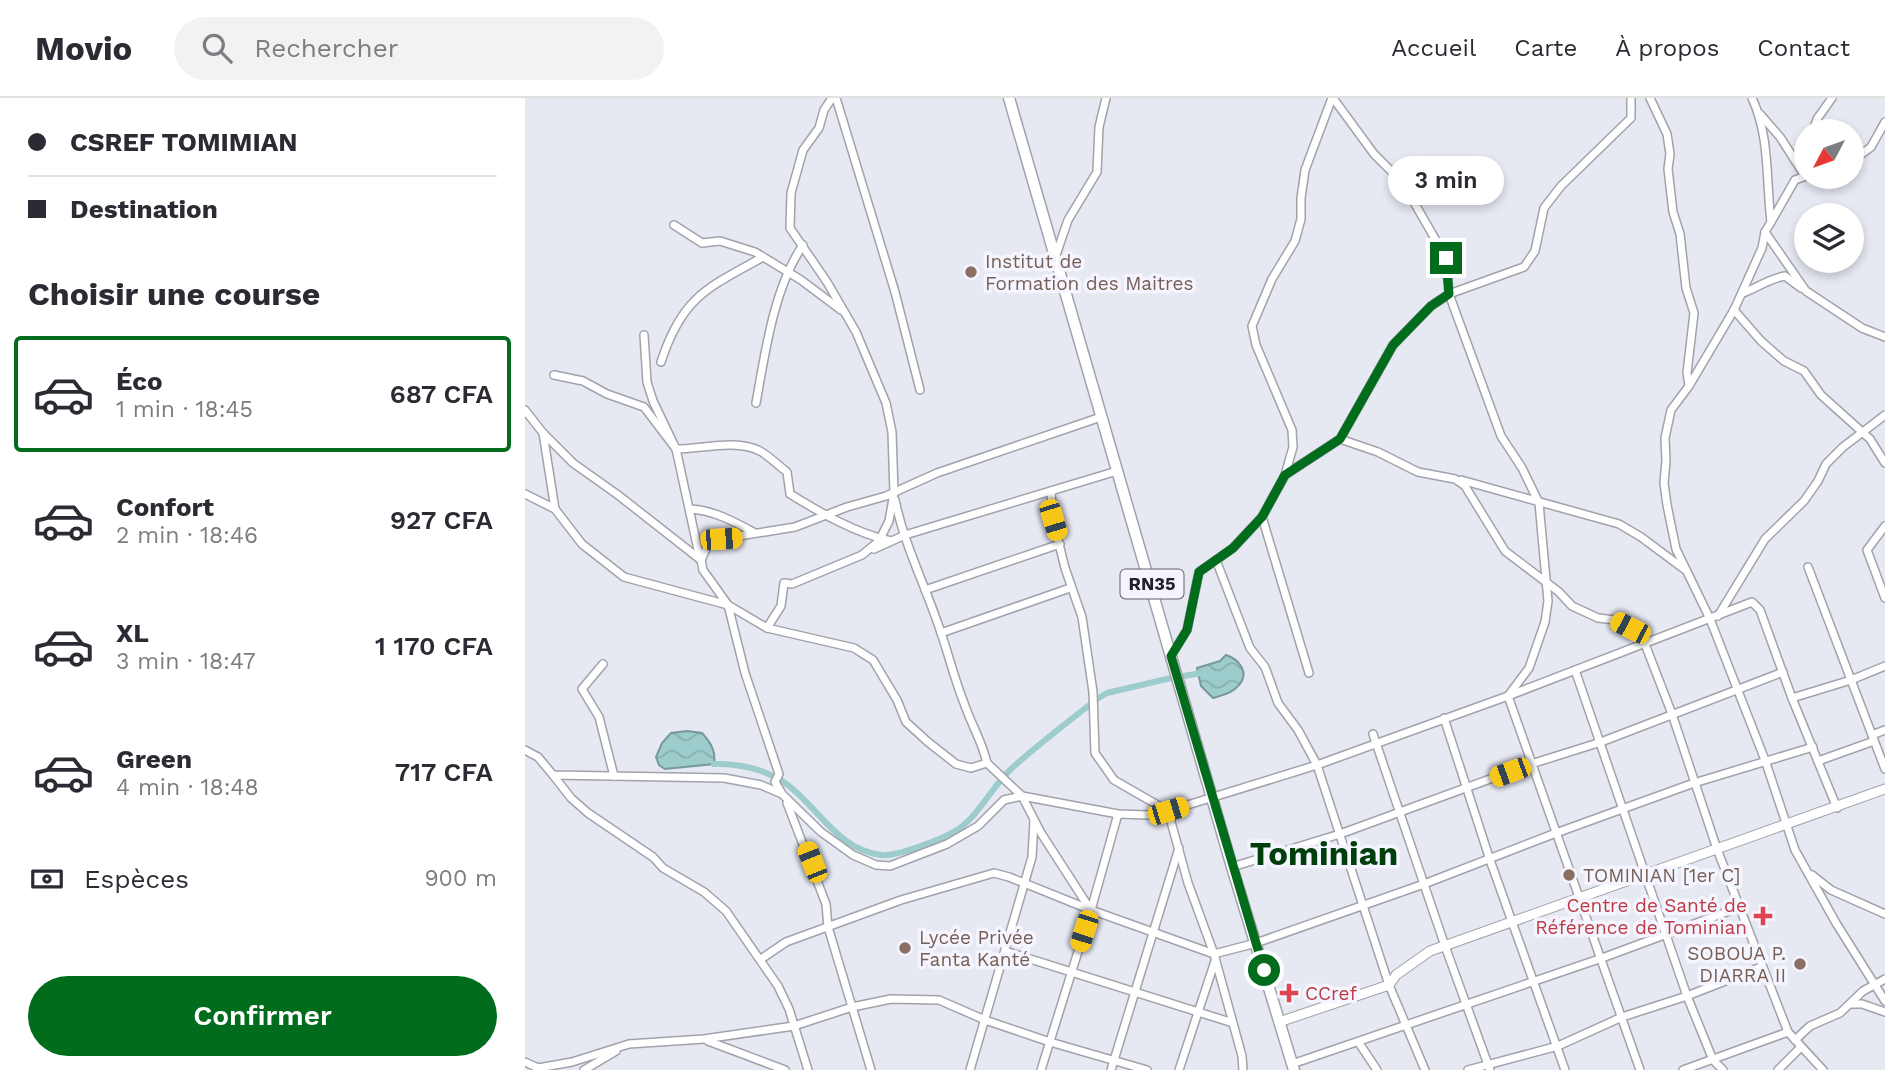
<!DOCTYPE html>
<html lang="fr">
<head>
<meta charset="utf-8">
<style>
  body { margin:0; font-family:"Work Sans",sans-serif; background:#f2f2f3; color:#2b2b33; height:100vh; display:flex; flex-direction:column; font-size:26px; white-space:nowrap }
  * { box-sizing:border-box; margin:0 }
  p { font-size:23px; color:#7c7c81 }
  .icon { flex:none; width:38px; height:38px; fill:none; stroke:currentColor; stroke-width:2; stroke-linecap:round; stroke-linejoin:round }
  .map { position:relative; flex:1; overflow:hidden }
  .sheet { display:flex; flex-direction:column; background:#fff; width:525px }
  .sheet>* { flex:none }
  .hud { display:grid; align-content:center; height:154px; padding:0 28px; background:#fff }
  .needle { width:46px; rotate:229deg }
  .buttons { position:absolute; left:1269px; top:21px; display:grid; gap:14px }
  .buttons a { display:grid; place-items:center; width:70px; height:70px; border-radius:50%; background:#fff; box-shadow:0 4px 10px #0003; font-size:35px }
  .end { position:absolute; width:32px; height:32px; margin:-16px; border:9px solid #006c1c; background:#fff; box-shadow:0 0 0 4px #fff }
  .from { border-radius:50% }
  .bubble { position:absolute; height:49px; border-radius:24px; background:#fff; box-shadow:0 4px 10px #0003; font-size:23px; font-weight:600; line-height:49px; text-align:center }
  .car { position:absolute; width:21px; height:42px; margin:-21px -10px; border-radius:9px; box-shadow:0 0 5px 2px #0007; background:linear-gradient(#f5c518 24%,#345 0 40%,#f5c518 0 76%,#345 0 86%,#f5c518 0) }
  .hud b { display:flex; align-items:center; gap:24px; height:66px; font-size:26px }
  .hud b+b { border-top:2px solid #e1e1e2 }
  .hud i { width:18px; height:18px; background:#2b2b33 }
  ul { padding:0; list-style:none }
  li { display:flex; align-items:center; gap:21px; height:116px; margin:0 14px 10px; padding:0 14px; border:4px solid transparent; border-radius:7px }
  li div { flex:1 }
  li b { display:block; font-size:26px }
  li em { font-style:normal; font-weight:600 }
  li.active { border-color:#006c1c }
  li>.icon { width:63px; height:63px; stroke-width:1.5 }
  h2 { padding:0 28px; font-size:32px; line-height:84px }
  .pay { display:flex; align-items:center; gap:18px; height:77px; padding:0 28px; font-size:26px }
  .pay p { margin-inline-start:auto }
  .button { display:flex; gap:14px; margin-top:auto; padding:14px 28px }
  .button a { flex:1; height:80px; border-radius:42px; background:#006c1c; color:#fff; font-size:28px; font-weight:600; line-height:80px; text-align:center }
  header { display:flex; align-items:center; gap:42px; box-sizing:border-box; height:98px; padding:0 35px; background:#fff; border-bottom:2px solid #e1e1e2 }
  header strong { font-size:33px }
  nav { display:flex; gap:38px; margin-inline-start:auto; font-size:24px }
  .search { width:490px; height:63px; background:#f2f2f3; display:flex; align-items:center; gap:18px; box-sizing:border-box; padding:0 24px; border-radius:38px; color:#7c7c81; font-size:26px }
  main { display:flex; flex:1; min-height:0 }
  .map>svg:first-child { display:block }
</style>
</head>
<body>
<header>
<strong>Movio</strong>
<div class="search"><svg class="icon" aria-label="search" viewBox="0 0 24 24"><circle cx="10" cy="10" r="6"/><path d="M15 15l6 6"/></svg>Rechercher</div>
<nav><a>Accueil</a><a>Carte</a><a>À propos</a><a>Contact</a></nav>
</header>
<main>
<section class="sheet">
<div class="hud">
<b><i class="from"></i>CSREF TOMIMIAN</b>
<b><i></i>Destination</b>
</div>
<h2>Choisir une course</h2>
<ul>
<li class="active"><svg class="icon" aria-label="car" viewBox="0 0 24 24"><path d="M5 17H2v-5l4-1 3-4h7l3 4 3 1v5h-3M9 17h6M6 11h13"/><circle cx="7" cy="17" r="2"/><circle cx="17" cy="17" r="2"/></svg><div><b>Éco</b><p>1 min · 18:45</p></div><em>687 CFA</em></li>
<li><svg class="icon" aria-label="car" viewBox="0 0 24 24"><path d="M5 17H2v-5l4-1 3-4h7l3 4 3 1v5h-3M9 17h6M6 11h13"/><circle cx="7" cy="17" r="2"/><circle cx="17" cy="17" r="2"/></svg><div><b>Confort</b><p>2 min · 18:46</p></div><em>927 CFA</em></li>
<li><svg class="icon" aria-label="car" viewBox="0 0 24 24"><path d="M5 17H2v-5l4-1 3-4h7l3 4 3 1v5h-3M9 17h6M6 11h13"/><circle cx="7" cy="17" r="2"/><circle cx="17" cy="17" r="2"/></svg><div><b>XL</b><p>3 min · 18:47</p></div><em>1 170 CFA</em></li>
<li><svg class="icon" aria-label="car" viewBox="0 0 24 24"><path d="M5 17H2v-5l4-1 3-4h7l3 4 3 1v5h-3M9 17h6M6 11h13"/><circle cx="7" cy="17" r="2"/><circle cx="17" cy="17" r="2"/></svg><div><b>Green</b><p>4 min · 18:48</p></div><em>717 CFA</em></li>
</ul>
<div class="pay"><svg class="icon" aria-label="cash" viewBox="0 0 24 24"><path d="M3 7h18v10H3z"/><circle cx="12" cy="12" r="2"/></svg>Espèces<p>900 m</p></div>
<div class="button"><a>Confirmer</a></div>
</section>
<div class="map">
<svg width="1360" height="972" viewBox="0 0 1360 972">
  <defs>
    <pattern id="water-waves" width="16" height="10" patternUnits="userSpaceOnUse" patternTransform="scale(1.75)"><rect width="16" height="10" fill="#9dcccc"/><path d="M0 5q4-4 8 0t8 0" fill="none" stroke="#87afaf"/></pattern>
  </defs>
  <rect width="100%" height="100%" fill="#e6e8f2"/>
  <!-- water -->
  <g fill="url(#water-waves)" stroke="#78999a" stroke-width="2">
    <path d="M701,557C714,561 725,575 714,587C708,595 697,597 688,600L676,588L672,570L695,563Z"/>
    <path d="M162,633L177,635C186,645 191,653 189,666L140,671L134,667L131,659L137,645L146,635Z"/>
  </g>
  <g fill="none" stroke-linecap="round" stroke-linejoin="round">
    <!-- canal -->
    <g stroke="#9dcccc" stroke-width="6">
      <path d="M659,578L676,575"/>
      <path d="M189,666C212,665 240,671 260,685C293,708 312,752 356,757C371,759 414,742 427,735C452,722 465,691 485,672C512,647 543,624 572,601L582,595L646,580"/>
    </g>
    <defs>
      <g id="minor">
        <path d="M311,0L370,194L395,292"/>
        <path d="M808,0L849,56L878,85L921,160L924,196L976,338L997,370L1014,405L1023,503L1020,524L1004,570L983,598L1115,972"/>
        <path d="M1125,0L1142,36L1145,56L1143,71L1148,114L1155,136L1161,190L1169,215L1162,275L1164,287"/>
        <path d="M1227,0C1245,38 1241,83 1246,124L1240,134L1237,150L1209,212L1164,288L1146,312L1140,340L1141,363L1139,385L1142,407L1151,451L1185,521L1240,662L1270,752L1311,825L1360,903"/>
        <path d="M1235,16L1255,39L1280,78L1281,72"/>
        <path d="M1288,33L1292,21L1307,0"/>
        <path d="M1326,64L1346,49L1360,24"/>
        <path d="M1246,124L1270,82L1281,78"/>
        <path d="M149,127L177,145L195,143L230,154L276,182L316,212"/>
        <path d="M1240,134L1281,193L1337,230L1360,239"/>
        <path d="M530,160L543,122L572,74L574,29L581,0"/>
        <path d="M1218,195C1232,190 1245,180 1260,178L1276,190"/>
        <path d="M1209,212L1236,243L1259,263L1279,273L1296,297L1345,341L1360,365"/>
        <path d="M119,237L122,284L128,303L151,351L175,461"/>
        <path d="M136,264C157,199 182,190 238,159"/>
        <path d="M29,277L58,283L82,296L119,309L151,351C177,351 211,341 235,353C244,358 254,368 262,374L265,396C296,415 330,435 366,443"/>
        <path d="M231,305C240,255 249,189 278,147"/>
        <path d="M0,312L18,335L30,411"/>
        <path d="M18,335L48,365L93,397L176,462L178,472L203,507L220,575L254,676L250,684L256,694"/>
        <path d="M815,341L853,354L893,374L930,381L940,388L980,453L1034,494L1047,508L1073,520L1090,522L1105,530L1120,546L1147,616L1192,751L1263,934L1158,972"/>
        <path d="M760,377L768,349L767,332L731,247L727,228L747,181L770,143L776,121V100L780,72L807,0"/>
        <path d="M936,382L1094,426L1116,439L1159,471"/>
        <path d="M526,393L528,422L540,470L557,519L568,594L570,655L589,682L643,713L663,785L689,856L717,958L718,972"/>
        <path d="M0,396L30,411L57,446L99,479L203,507L242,530L329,550L348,562L372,602L381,624L403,644L431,666L446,670L462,665L497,698L516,735L565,811"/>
        <path d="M370,402C379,446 400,487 414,529C423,554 429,580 439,605C446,626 457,643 462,665"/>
        <path d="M165,411C188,412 210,424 230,435"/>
        <path d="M737,419L784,575"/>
        <path d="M1360,428L1342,452L1360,500"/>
        <path d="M349,451L380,437L592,373"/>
        <path d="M176,462L182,449L196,441L270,429L322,409L361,398L412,375L576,319"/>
        <path d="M691,462L725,550L740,569L753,605L773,632L792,667L864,887L900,972"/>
        <path d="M1283,469L1360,671"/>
        <path d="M400,492L535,446"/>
        <path d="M1193,518L1240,441L1279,403L1293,383L1301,366L1318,349L1360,317"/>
        <path d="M242,530L256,508L259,485L267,486L337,457L354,443L364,423L369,395L367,334L361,305L331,234L302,184L265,130L266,95L278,52L294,30L299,12L307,0"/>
        <path d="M416,535L545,490"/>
        <path d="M646,558L662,532L674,474L708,450L737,419L760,377L815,341L868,247L906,208L924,196L999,169L1010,153L1019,110L1036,88L1106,20V0"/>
        <path d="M78,566L57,591L74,619L89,678"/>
        <path d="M1050,572L1162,898L1188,962L1198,972"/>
        <path d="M1267,600L1326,582L1360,568"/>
        <path d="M919,620L965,762L1040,972"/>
        <path d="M848,636L920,848L965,972"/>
        <path d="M1347,637L1360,632"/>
        <path d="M0,652L13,659L28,677L199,680L236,687L257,696L296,734L328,757L351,767L365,768L422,746L453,728L479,702L497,698L593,716L622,717L643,713L792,667L983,598L1227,504L1235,512L1267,600L1312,710"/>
        <path d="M1293,663L1349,643"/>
        <path d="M28,677L46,700L63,715L128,759L138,770L179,794L201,813L253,888L264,911L283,972"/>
        <path d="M262,705L301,806L303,829L346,972"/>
        <path d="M707,769L815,736L1006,666L1076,644L1258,574"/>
        <path d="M1287,777L1306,792L1360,816"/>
        <path d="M480,853L708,925"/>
        <path d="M236,861L261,844L376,802L469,775L484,779L566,812L689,856L731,845L899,786L1031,735L1169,685L1288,649"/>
        <path d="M1326,906H1337L1360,914"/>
        <path d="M1263,934L1298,972"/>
        <path d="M1270,942L1285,928L1315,915L1338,893L1360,881"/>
        <path d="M183,943L260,972"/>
        <path d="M834,945L852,972"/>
        <path d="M0,964L13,970L47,964L104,946L179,941L269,928L327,909L366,901L414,902L460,922L525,944L622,972"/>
        <path d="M767,966L1077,860L1215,809"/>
        <path d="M59,972L91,953"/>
        <path d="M445,972L507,759L509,722"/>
        <path d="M516,972L566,812L593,716"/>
        <path d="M586,972L654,750"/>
        <path d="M654,972L690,863"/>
        <path d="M943,972L1033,948L1097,919L1162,898L1236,869"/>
        <path d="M1253,972L1276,949"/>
      </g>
      <path id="tertiary" d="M754,924L864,887L871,877L905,853L1360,691"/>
      <path id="primary" d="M484,0L707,769L769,972"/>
    </defs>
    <!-- minor casing -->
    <use href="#minor" stroke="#a1a2ac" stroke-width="10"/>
    <!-- tertiary casing -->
    <use href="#tertiary" stroke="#a1a2ac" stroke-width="11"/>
    <!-- primary casing -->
    <use href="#primary" stroke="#a1a2ac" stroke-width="13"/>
    <!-- minor -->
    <use href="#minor" stroke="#fff" stroke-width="7"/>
    <!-- tertiary -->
    <use href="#tertiary" stroke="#fff" stroke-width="9"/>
    <!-- primary -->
    <use href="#primary" stroke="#fff" stroke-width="10"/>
  </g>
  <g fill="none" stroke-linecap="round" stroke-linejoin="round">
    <!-- route -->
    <path stroke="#006c1c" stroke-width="9" d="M739,872L646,558L662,532L674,474L708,450L737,419L760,377L815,341L868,247L906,208L924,196L921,160"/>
  </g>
  <!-- markers -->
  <g fill="#8d6e63" stroke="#f4f5fe" stroke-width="2.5">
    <circle cx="446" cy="174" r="7"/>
    <circle cx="1044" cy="777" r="7"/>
    <circle cx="380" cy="850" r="7"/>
    <circle cx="1275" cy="866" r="7"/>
  </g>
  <g fill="#e0444e" stroke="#f4f5fe" stroke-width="2.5">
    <path d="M1234.5 807.5h7v7h7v7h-7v7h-7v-7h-7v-7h7z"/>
    <path d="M760.5 884.5h7v7h7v7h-7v7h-7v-7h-7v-7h7z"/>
  </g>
  <g text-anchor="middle" stroke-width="7" stroke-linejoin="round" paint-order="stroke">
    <!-- shield labels -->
    <rect fill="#f4f5fe" stroke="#626268" stroke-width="2" x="595.5" y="471.5" width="63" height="29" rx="5"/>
    <g font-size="18" font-weight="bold" fill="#232327">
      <text x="627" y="492">RN35</text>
    </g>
    <!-- education labels -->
    <g font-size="19" fill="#785e54" stroke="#f4f5fe" text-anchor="start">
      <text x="460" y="170">Institut de<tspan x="460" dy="22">Formation des Maitres</tspan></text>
      <text x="1058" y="784">TOMINIAN [1er C]</text>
      <text x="394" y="846">Lycée Privée<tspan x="394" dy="22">Fanta Kanté</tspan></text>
      <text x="1261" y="862" text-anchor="end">SOBOUA P.<tspan x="1261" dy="22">DIARRA II</tspan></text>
    </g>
    <!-- health labels -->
    <g font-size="19" fill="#be3a42" stroke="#f4f5fe" text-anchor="end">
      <text x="1222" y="814">Centre de Santé de<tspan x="1222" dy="22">Référence de Tominian</tspan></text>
      <text x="780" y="902" text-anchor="start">CCref</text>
    </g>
    <!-- town labels -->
    <g font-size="33" font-weight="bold" fill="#003e0b" stroke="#f4f5fe">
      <text x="799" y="767">Tominian</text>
    </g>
  </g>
</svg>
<div class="buttons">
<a><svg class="needle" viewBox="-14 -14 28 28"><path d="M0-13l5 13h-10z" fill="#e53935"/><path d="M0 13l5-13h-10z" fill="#7c7c81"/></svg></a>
<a><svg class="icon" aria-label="layers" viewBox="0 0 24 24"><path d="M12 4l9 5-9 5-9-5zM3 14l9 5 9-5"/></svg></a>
</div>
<i class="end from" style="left:739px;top:872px"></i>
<i class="end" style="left:921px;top:160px"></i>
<div class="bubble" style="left:863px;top:58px;width:116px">3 min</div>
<i class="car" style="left:528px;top:422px;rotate:163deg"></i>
<i class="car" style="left:196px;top:441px;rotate:86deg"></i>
<i class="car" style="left:1105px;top:530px;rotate:297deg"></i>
<i class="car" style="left:985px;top:674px;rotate:250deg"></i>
<i class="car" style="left:643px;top:713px;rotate:73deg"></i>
<i class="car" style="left:287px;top:764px;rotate:338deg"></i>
<i class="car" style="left:559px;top:833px;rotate:198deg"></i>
</div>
</main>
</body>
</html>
